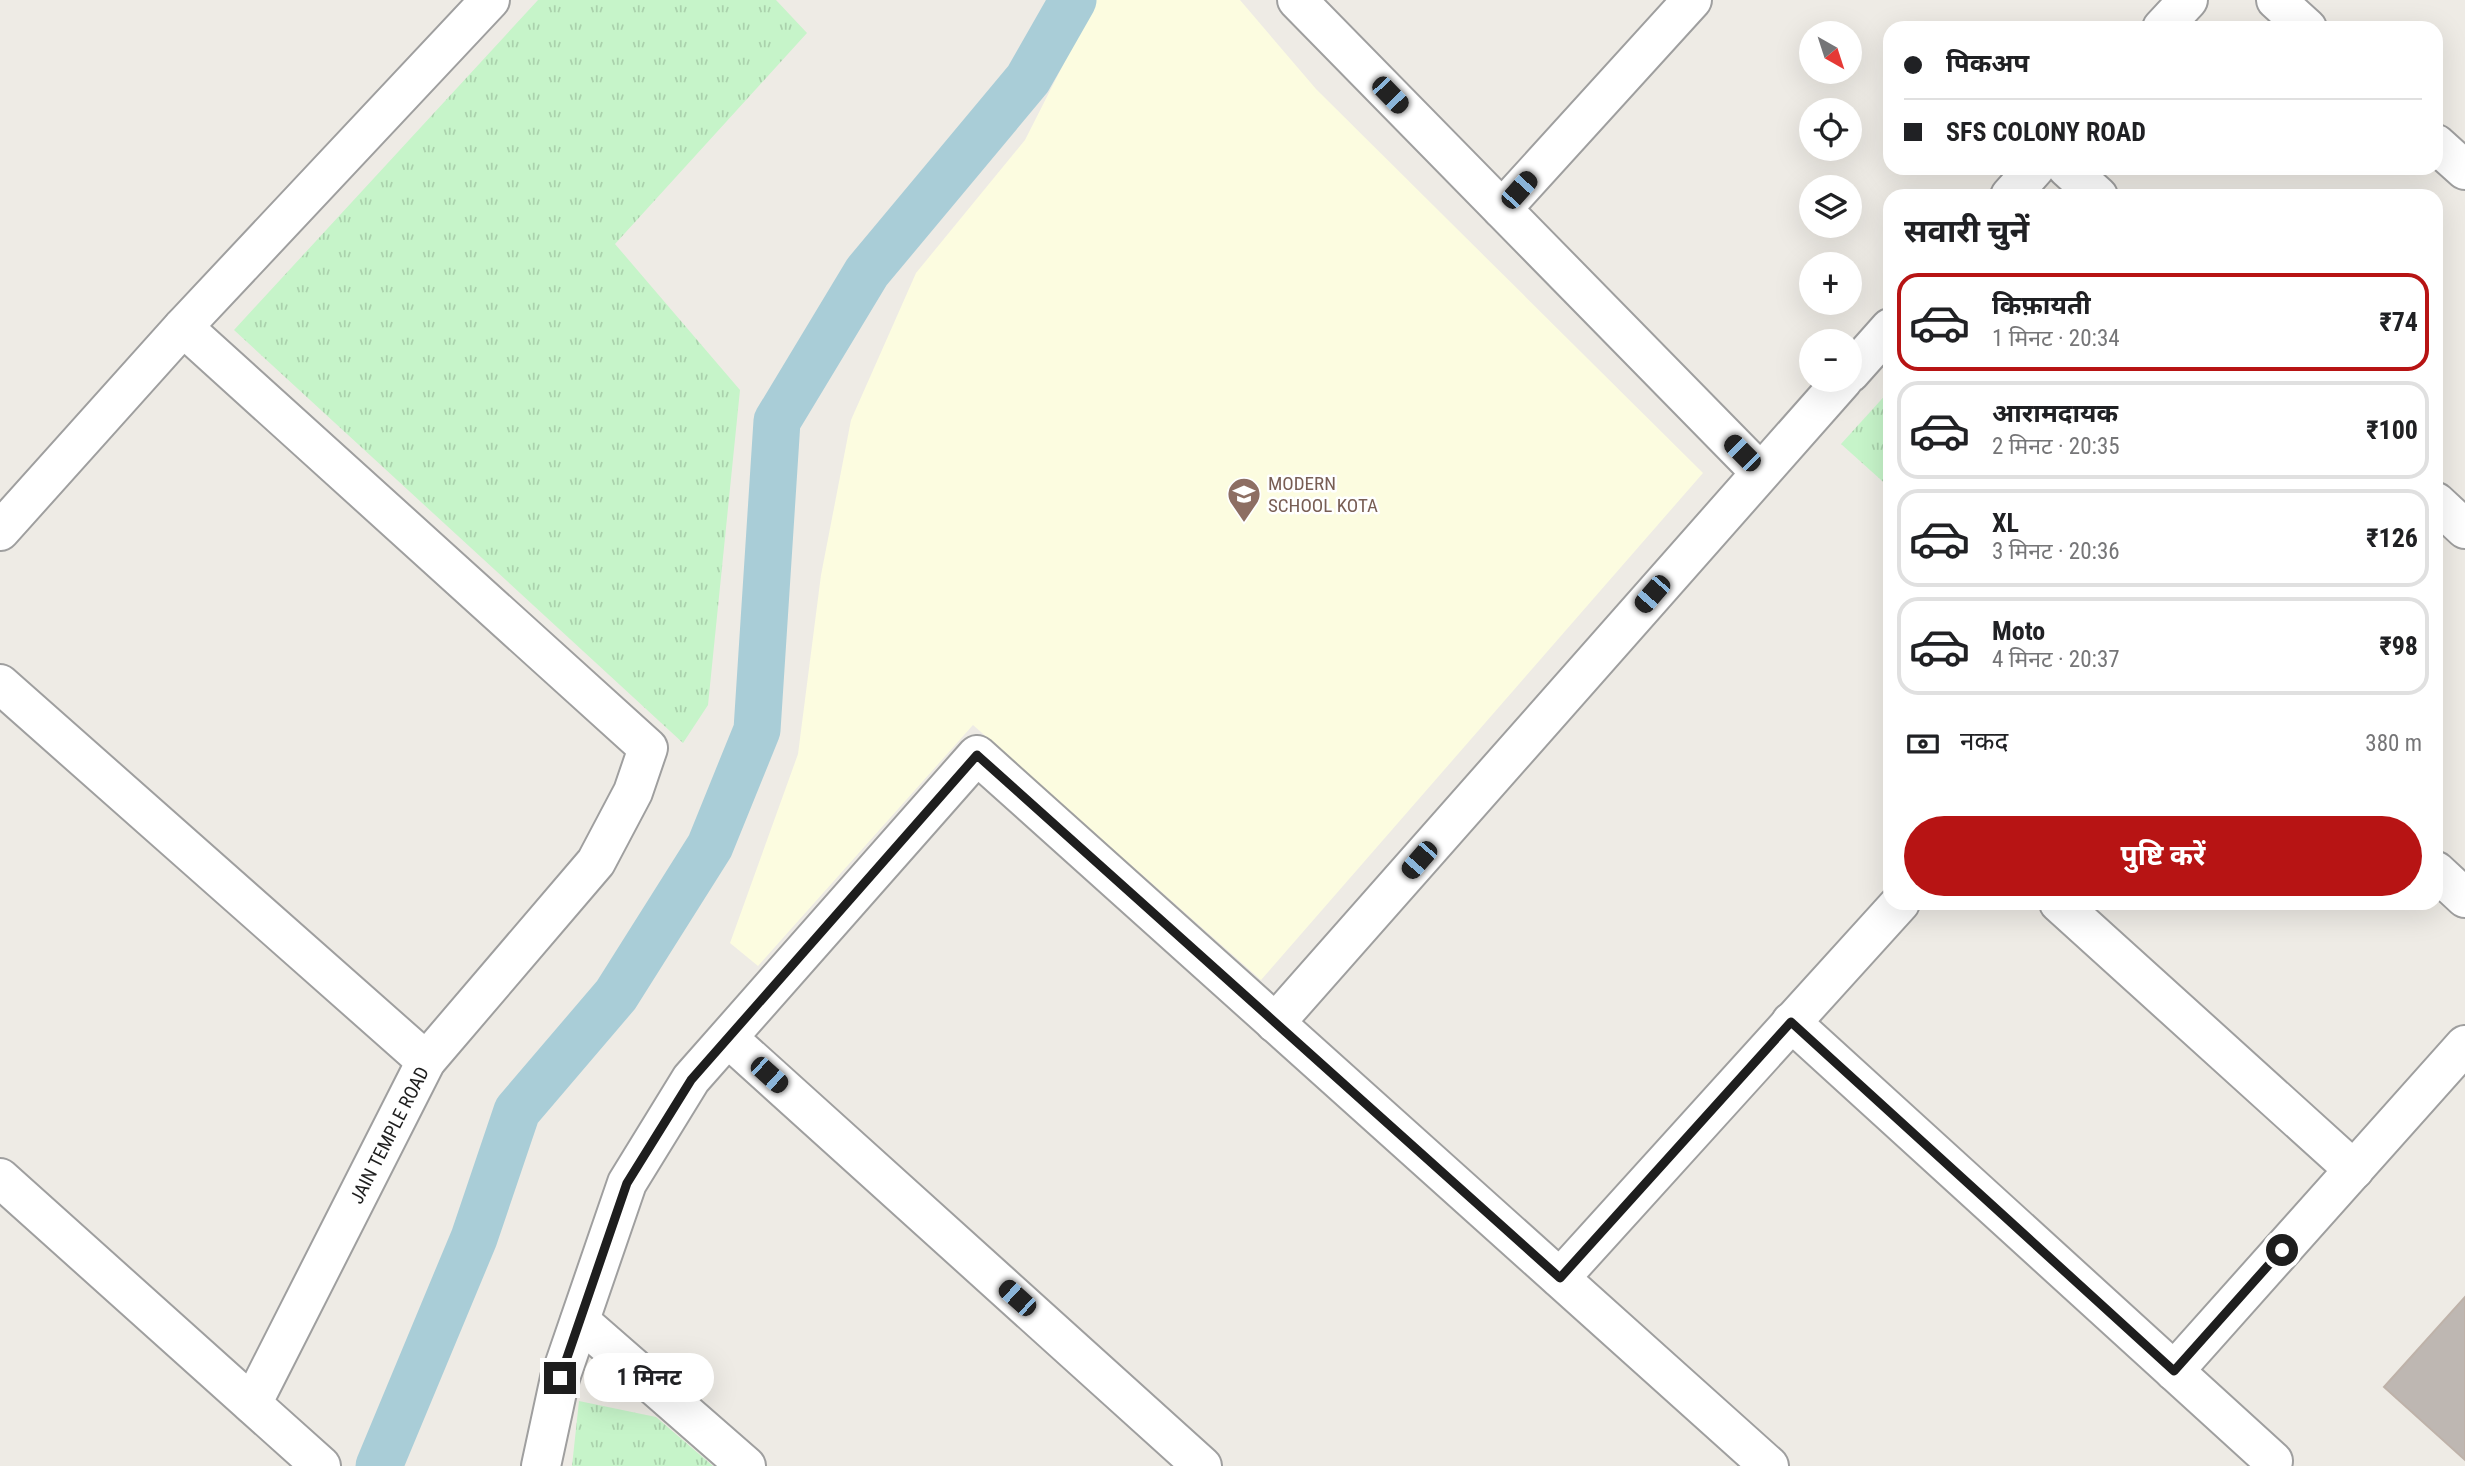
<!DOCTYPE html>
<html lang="hi">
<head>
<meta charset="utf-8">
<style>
  body { margin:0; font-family:"Roboto Condensed","Noto Sans Devanagari",sans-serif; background:#f6f6f6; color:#202124; height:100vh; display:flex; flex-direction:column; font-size:26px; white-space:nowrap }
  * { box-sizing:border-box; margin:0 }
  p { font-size:23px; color:#757577 }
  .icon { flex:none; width:38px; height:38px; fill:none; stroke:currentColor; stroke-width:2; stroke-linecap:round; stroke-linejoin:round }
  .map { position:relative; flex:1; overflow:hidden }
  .side { position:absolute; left:1883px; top:189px; width:560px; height:721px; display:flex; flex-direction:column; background:#fff; border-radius:21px; box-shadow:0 7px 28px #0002 }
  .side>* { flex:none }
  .guide { position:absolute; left:1883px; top:21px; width:560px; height:154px; border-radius:21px; box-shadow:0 7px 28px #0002; display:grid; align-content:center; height:154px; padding:0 21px; background:#fff }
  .needle { width:46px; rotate:141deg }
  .buttons { position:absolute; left:1799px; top:21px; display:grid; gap:14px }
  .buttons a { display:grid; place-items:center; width:63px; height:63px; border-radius:50%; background:#fff; box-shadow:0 7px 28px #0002; font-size:35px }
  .end { position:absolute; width:32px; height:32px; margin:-16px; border:9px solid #1e1e1e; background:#fff; box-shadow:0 0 0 4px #fff }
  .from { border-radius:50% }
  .bubble { position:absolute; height:49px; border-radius:24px; background:#fff; box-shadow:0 7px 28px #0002; font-size:23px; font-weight:700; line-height:49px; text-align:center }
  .car { position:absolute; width:21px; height:42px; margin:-21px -10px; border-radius:9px; box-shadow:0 0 5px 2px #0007; background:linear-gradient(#222 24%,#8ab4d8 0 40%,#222 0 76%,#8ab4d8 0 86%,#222 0) }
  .guide b { display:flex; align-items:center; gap:24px; height:66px; font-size:26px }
  .guide b+b { border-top:2px solid #e0e0e0 }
  .guide i { width:18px; height:18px; background:#202124 }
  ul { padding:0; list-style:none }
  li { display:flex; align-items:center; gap:21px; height:98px; margin:0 14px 10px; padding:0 7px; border:4px solid #e0e0e0; border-radius:21px }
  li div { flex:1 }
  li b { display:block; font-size:26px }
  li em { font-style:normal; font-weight:700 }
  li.selected { border-color:#b71414 }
  li>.icon { width:63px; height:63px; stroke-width:1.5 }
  h2 { padding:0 21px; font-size:32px; line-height:84px }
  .pay { display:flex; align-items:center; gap:18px; height:77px; padding:0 21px; font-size:26px }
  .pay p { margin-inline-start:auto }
  .cta { display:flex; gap:14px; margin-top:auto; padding:14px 21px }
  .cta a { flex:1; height:80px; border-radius:42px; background:#b71414; color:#fff; font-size:28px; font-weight:700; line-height:80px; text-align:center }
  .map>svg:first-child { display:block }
</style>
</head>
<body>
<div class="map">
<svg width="2465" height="1466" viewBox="0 0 2465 1466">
  <defs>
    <pattern id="park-tufts" width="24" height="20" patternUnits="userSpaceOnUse" patternTransform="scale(1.75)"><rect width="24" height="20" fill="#c6f4c9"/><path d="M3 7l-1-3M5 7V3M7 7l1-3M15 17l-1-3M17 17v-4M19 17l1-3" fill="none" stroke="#aad1ac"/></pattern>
  </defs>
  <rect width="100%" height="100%" fill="#eeebe5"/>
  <!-- education -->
  <path fill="#fcfce0" d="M1089,0H1240L1316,89L1703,473L1261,980L973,725L758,966L730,943L798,754L821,575L851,420L916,273L1025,140L1064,63Z"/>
  <!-- park -->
  <g fill="url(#park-tufts)">
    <path d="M538,0H776L807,33L615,244L740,390L708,705L683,743L234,330Z"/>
    <path d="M1890,390V488L1841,444Z"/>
    <path d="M579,1401L656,1417L713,1466H572Z"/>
  </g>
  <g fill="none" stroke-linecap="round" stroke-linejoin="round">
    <!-- canal -->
    <path stroke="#a9cdd7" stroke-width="47" d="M379,1466L474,1238L517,1111L616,995L710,846L757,730L777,421L867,272L1028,79L1073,0"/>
  </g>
  <!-- building -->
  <path fill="#beb7b2" stroke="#beb2a9" stroke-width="2" d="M2465,1297V1460L2384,1387Z"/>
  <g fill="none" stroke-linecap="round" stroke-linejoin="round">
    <defs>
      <g id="minor">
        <path d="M1297,0L1760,472"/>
        <path d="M2276,0L2307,28"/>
        <path d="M2162,28L2188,0"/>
        <path d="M2436,144L2465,170"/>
        <path d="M2067,168L2098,196"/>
        <path d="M2010,196L2035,168"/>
        <path d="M1502,209L1692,0"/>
        <path d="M183,327L648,748L633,792L596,862L426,1061L252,1404"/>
        <path d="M1850,373L1890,328"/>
        <path d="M2436,502L2465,529"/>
        <path d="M0,531L183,327L490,0"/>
        <path d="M0,684L426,1061"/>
        <path d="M2436,871L2465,898"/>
        <path d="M2059,903L2354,1170"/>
        <path d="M1791,1022L2273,1461"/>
        <path d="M1275,1023L1843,380"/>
        <path d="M728,1038L1202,1466"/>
        <path d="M0,1178L321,1466"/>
        <path d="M1560,1278L1900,903"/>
        <path d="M580,1321L746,1466"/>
        <path d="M2174,1371L2465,1045"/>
        <path d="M541,1466L560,1378L627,1183L691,1079L977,755L1769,1466"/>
      </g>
    </defs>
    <!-- minor casing -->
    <use href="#minor" stroke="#9f9f9f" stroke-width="42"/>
    <!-- minor -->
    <use href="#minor" stroke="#fff" stroke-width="38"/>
  </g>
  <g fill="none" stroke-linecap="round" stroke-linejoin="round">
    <!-- route -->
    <path stroke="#1e1e1e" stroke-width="9" d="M560,1378L627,1183L691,1080L977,755L1560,1278L1791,1022L2174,1371L2282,1250"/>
  </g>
  <!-- icons -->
  <defs>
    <symbol id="school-pin" viewBox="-11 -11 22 30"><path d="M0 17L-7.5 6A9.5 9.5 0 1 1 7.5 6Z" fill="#8d6e63" stroke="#fff"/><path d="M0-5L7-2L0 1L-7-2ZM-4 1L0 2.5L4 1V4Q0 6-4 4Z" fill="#fff"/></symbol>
  </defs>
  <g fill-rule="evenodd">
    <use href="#school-pin" x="1225" y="475" width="38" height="52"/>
  </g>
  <g text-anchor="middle" stroke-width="5" stroke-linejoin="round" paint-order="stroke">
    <!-- education labels -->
    <g font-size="19" fill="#785e54" stroke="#fff" text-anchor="start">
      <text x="1268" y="490">MODERN<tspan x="1268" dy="22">SCHOOL KOTA</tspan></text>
    </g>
    <!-- street labels -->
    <g font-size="19" fill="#1e1e1e" stroke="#fff">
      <text transform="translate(389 1135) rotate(-63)" y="7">JAIN TEMPLE ROAD</text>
    </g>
  </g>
</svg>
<div class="buttons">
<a><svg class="needle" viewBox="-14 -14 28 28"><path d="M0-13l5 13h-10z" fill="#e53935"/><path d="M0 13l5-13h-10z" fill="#757577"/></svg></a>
<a><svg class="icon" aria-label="locate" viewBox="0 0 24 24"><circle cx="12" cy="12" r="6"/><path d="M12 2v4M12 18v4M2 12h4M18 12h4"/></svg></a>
<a><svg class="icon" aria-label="layers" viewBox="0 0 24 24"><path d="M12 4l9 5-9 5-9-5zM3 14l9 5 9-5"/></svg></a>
<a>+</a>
<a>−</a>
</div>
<i class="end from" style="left:2282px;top:1250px"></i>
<i class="end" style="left:560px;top:1378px"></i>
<div class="bubble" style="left:584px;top:1353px;width:130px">1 मिनट</div>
<i class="car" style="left:1390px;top:95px;rotate:136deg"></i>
<i class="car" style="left:1519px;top:190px;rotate:42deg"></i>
<i class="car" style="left:1742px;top:453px;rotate:315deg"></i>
<i class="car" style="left:1652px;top:594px;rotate:221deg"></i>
<i class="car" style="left:1419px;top:860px;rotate:221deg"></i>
<i class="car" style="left:769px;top:1075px;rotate:132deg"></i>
<i class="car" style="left:1017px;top:1298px;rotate:312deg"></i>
<div class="guide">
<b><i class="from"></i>पिकअप</b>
<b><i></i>SFS COLONY ROAD</b>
</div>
<section class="side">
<h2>सवारी चुनें</h2>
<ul>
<li class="selected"><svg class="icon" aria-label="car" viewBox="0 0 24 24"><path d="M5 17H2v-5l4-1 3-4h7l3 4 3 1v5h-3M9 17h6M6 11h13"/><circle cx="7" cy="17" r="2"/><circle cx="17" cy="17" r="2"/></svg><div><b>किफ़ायती</b><p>1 मिनट · 20:34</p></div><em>₹74</em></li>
<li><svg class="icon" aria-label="car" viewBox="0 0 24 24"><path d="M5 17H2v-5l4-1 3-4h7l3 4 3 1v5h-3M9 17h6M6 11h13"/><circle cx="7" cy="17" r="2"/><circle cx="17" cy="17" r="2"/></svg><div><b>आरामदायक</b><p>2 मिनट · 20:35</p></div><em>₹100</em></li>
<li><svg class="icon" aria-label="car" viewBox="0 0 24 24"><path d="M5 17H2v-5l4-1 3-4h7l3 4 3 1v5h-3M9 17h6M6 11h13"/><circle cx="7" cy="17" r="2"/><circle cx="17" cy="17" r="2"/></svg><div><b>XL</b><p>3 मिनट · 20:36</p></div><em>₹126</em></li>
<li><svg class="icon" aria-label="car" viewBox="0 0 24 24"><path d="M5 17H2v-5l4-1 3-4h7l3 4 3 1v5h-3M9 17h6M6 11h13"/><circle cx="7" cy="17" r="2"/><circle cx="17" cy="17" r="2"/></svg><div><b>Moto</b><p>4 मिनट · 20:37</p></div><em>₹98</em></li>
</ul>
<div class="pay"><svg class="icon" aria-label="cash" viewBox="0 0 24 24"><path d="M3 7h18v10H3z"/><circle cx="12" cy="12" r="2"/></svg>नकद<p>380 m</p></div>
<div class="cta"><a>पुष्टि करें</a></div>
</section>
</div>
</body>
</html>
